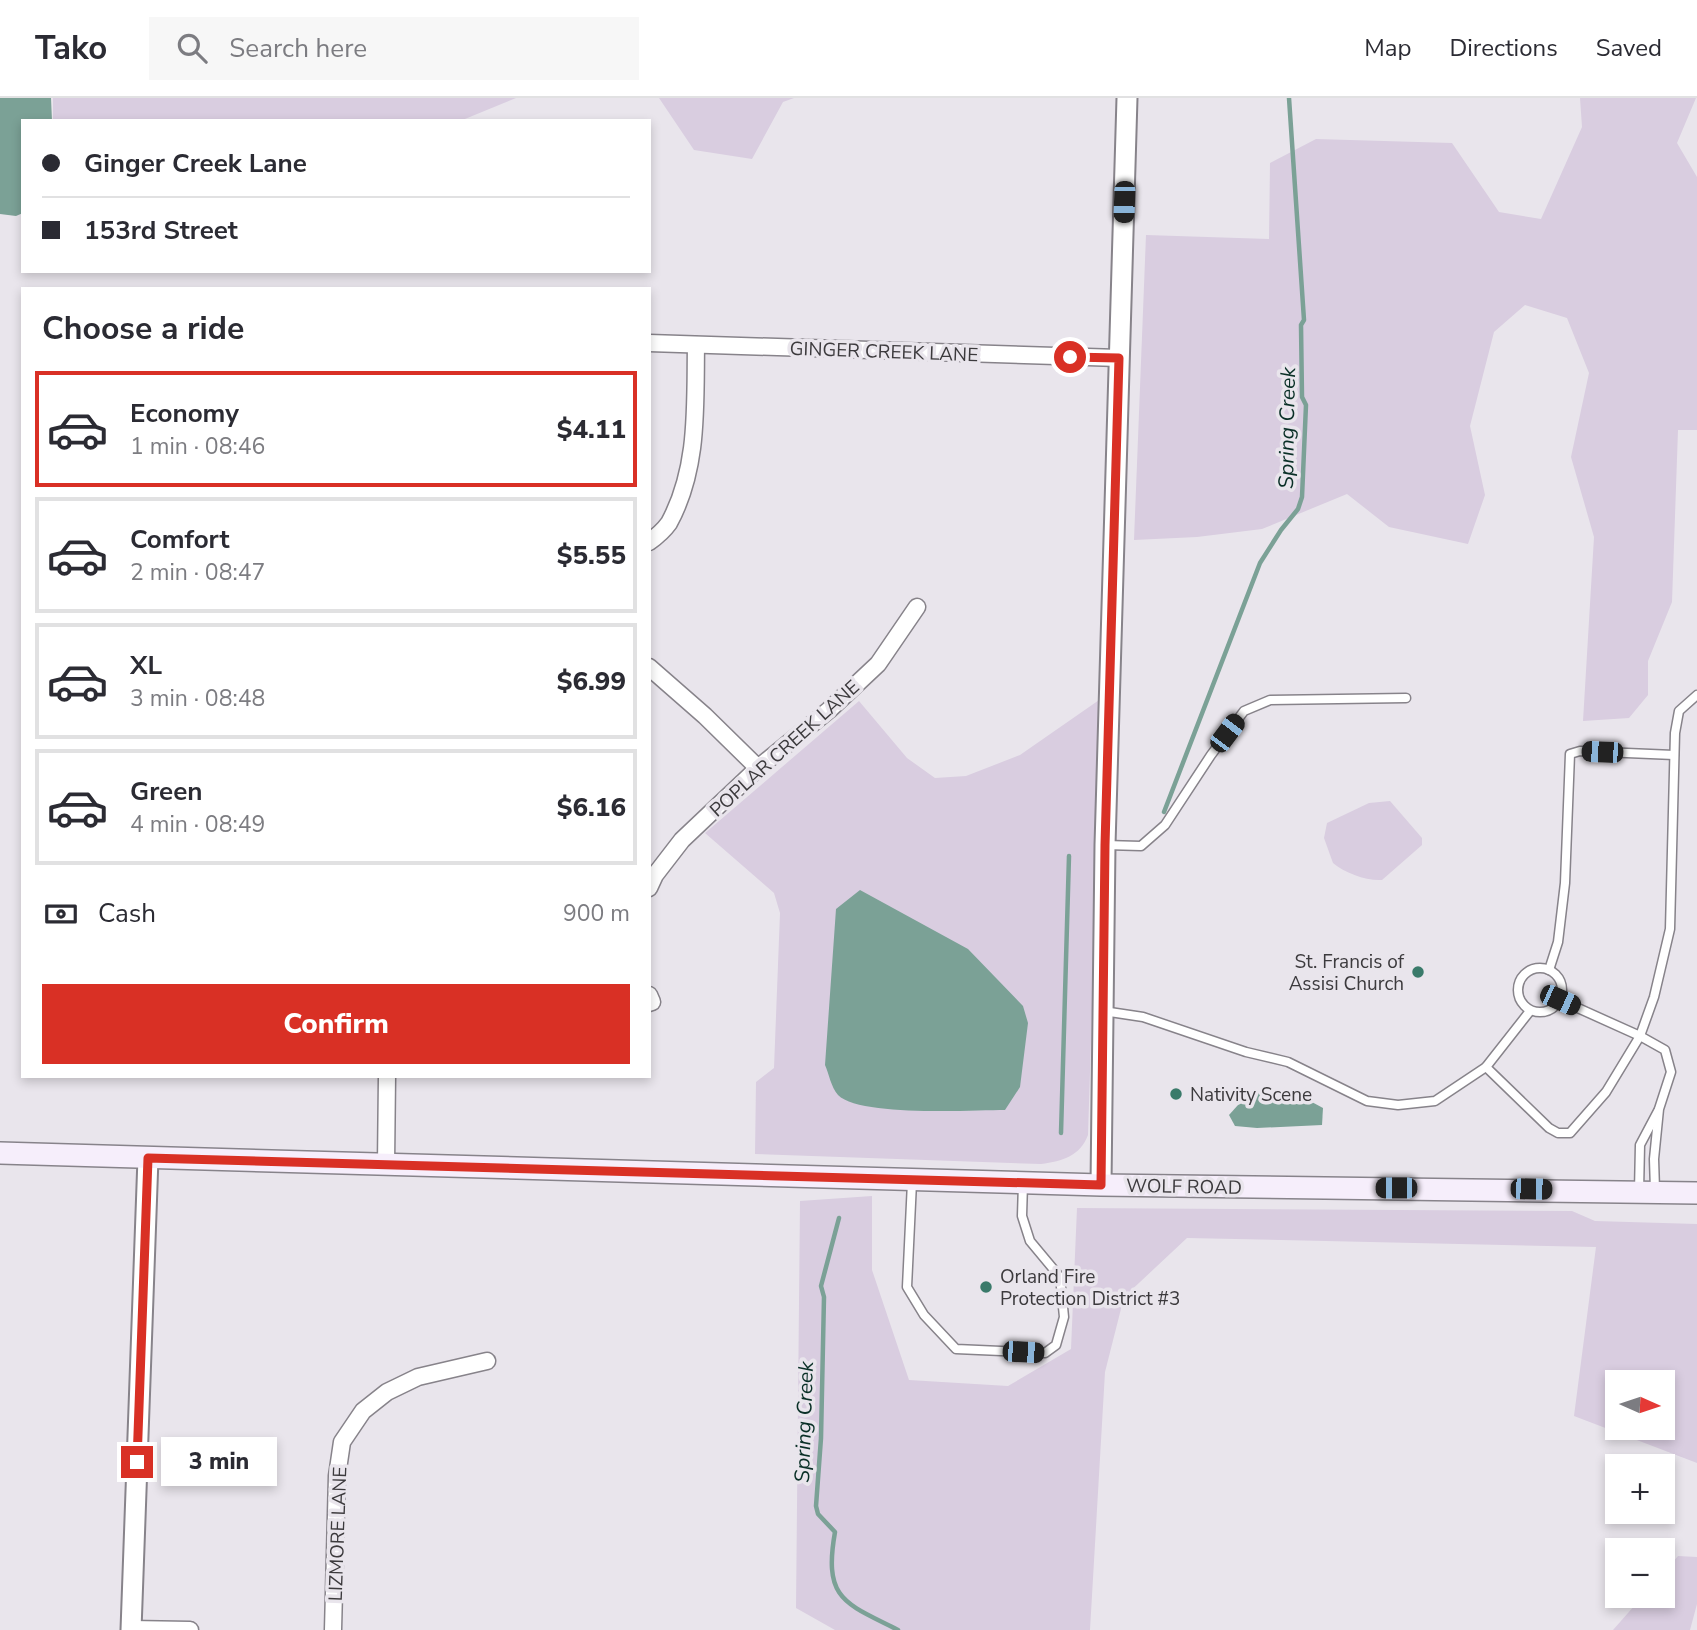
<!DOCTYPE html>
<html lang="en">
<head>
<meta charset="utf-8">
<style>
  body { margin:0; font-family:"Nunito Sans",sans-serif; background:#f7f7f7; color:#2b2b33; height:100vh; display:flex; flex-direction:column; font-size:26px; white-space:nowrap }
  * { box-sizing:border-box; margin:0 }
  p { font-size:23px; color:#7c7c81 }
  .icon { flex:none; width:38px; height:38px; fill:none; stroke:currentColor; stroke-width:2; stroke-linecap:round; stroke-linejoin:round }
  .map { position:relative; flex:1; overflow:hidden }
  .drawer { position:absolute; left:21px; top:189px; width:630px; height:791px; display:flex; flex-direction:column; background:#fff; border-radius:0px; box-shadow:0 4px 10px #0003 }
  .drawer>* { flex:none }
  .banner { position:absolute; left:21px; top:21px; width:630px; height:154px; border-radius:0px; box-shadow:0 4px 10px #0003; display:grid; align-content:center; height:154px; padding:0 21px; background:#fff }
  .needle { width:46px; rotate:93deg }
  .tools { position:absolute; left:1605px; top:1272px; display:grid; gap:14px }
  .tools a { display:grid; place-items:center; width:70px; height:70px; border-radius:0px; background:#fff; box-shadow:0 4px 10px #0003; font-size:35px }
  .end { position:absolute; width:32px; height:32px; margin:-16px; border:9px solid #d93025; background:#fff; box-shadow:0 0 0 4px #fff }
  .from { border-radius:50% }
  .bubble { position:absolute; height:49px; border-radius:0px; background:#fff; box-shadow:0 4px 10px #0003; font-size:23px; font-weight:800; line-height:49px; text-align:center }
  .car { position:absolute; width:21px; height:42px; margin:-21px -10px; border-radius:9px; box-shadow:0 0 5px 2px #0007; background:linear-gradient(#222 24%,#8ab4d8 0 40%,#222 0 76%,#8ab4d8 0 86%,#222 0) }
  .banner b { display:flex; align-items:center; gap:24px; height:66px; font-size:26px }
  .banner b+b { border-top:2px solid #e1e1e2 }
  .banner i { width:18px; height:18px; background:#2b2b33 }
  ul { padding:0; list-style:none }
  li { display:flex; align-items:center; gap:21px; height:116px; margin:0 14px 10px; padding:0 7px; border:4px solid #e1e1e2; border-radius:0px }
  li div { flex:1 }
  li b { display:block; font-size:26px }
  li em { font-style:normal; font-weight:800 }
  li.on { border-color:#d93025 }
  li>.icon { width:63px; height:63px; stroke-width:1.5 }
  h2 { padding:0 21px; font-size:32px; line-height:84px }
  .pay { display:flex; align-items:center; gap:18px; height:77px; padding:0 21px; font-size:26px }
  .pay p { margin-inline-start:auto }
  .button { display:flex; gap:14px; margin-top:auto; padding:14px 21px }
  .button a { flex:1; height:80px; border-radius:0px; background:#d93025; color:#fff; font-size:28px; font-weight:800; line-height:80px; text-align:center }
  header { display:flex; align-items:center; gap:42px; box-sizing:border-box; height:98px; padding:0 35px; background:#fff; border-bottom:2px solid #e1e1e2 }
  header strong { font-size:33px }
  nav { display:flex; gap:38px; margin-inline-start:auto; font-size:24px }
  .search { width:490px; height:63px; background:#f7f7f7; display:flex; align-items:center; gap:18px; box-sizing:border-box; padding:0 24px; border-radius:0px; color:#7c7c81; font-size:26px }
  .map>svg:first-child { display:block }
</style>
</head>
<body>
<header>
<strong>Tako</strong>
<div class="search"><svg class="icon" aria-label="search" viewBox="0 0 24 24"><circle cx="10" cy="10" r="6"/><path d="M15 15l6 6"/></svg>Search here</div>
<nav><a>Map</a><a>Directions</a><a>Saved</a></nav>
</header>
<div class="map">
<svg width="1697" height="1532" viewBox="0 0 1697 1532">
  <rect width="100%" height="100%" fill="#e9e5ec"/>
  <!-- green -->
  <g fill="#d9cde0" fill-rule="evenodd">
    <path d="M53,0H516L460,23H53Z"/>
    <path d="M659,0H794L783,4L752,61L694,52Z"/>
    <path d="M1580,0H1696L1677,45L1697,79V332H1678L1672,504L1648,563V597L1629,620L1583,623L1594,439L1571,359L1589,275L1567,220L1525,207L1494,234L1470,328L1485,397L1468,446L1389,429L1347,396L1262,431L1197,439L1134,442L1146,137L1269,141L1270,65L1316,41L1452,45L1499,114L1541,121L1582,29Z"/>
    <path d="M1102,600L1088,1037C1080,1058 1063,1063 1041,1066L755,1056L756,984L774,970L780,815L774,795L705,735L859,603L907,660L935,680L966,678L1020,657Z"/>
    <path d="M1390,703L1422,740V747L1382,782C1366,783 1345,775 1333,765L1324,740L1327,725L1369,705Z"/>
    <path d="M872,1098V1172L909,1282L1008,1288L1071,1251L1077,1110L1572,1113L1595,1123L1697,1126V1365L1574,1318L1596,1149L1187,1140L1124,1199L1105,1274L1090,1532H835L796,1510L800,1103ZM1617,1284H1662V1330H1617Z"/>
    <path d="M1678,1458L1697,1459V1506L1690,1532H1613L1643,1498H1662L1663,1476Z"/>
  </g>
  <!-- water -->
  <g fill="#7ba196">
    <path d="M0,0H51L52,23H23V115L16,118L0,116Z"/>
    <path d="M860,792L968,851L1023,908L1028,925L1020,989L1005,1012C971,1012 860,1019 838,997C831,989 829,976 825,967L836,811Z"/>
    <path d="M1263,990L1297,996L1323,1010L1322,1027L1257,1030L1235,1028L1229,1017L1238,1007Z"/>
  </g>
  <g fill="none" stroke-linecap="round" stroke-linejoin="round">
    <!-- stream -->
    <g stroke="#7ba196" stroke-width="4.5">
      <path d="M1164,714L1260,465L1281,432L1298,411L1302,399L1306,307L1302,299L1301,227L1304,222L1289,0"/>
      <path d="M1061,1035L1069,758"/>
      <path d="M839,1120L821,1188L824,1199L821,1340L816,1408L818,1416L835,1434C823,1502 845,1505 898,1532"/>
    </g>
    <defs>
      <g id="service">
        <path d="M1105,747L1141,748L1165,727L1211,657L1244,613L1270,602L1406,600"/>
        <circle cx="1540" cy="892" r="22"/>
        <path d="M1549,872L1558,844L1565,785L1570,656L1580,653L1674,657"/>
        <path d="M1103,913L1143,919L1246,954L1288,964L1367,1003L1398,1007L1435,1003L1486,969L1530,913"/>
        <path d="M1486,969L1549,1030L1558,1035H1570L1606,994L1640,938L1560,902"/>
        <path d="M912,1084L907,1189L924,1217L956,1251L1045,1255L1056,1247L1064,1219L1060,1179L1030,1143L1022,1118L1023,1085"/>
        <path d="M1655,1092L1654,1061L1659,1011L1671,974L1665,952L1640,938L1654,899L1670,831L1675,635L1679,613L1697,597"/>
        <path d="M1639,1093L1640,1047L1658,1013"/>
      </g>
      <g id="minor">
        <path d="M649,245L1119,260"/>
        <path d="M649,444C656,439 664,432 669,425C699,370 695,308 696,247"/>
        <path d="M649,569L705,618L758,670"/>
        <path d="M649,790L655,777L682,742L758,670L829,612L878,566L917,509"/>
        <path d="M649,897L652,904L649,905"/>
        <path d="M386,1066L387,978"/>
        <path d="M131,1531L190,1532"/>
        <path d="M333,1532L337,1378L342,1344L363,1313L387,1294L418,1279L487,1263"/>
      </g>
      <g id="tertiary">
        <path d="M1101,1087L1105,747L1127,0"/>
        <path d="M131,1532L148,1060"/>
      </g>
      <path id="secondary" d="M0,1055L1101,1087L1697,1095"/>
    </defs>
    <!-- service casing -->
    <use href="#service" stroke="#87838a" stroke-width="11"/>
    <!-- minor casing -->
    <use href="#minor" stroke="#87838a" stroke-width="19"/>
    <!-- tertiary casing -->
    <use href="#tertiary" stroke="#87838a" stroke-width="23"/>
    <!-- secondary casing -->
    <use href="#secondary" stroke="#87838a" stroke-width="24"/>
    <!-- service -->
    <use href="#service" stroke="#fff" stroke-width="8"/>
    <!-- minor -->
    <use href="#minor" stroke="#fff" stroke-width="16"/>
    <!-- tertiary -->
    <use href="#tertiary" stroke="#fff" stroke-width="19"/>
    <!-- secondary -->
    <use href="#secondary" stroke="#f6eefb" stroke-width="21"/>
  </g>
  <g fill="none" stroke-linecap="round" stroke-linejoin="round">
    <!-- route -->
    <path stroke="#d93025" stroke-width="9" d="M137,1364L148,1060L1101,1087L1105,747L1119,260L1070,259"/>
  </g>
  <!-- markers -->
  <g fill="#3a7a6a" stroke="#e9e5ec" stroke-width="2.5">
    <circle cx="1418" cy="874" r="7"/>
    <circle cx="1176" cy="996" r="7"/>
    <circle cx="986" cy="1189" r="7"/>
  </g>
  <g text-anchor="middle" stroke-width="7" stroke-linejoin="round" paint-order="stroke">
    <!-- street labels -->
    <g font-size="19" fill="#3c3a3d" stroke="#e9e5ec">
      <text transform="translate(884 253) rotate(2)" y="7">GINGER CREEK LANE</text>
      <text transform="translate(784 650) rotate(-42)" y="7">POPLAR CREEK LANE</text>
      <text transform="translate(1184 1088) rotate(1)" y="7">WOLF ROAD</text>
      <text transform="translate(337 1436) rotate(-88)" y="7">LIZMORE LANE</text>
    </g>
    <!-- poi labels -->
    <g font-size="19" fill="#3c3a3d" stroke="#e9e5ec" text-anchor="start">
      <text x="1404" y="870" text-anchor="end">St. Francis of<tspan x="1404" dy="22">Assisi Church</tspan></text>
      <text x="1190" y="1003">Nativity Scene</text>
      <text x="1000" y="1185">Orland Fire<tspan x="1000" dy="22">Protection District #3</tspan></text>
    </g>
    <!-- water labels -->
    <g font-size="21" font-style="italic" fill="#0a3027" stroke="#e9e5ec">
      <text transform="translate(1287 330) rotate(-89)" y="7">Spring Creek</text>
      <text transform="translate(804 1324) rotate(-88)" y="7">Spring Creek</text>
    </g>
  </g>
</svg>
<div class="tools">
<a><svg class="needle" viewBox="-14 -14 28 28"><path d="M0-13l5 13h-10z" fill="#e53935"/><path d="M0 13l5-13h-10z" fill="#7c7c81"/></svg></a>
<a>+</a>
<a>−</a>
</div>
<i class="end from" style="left:1070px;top:259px"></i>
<i class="end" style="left:137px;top:1364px"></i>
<div class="bubble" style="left:161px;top:1339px;width:116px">3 min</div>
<i class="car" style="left:1124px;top:104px;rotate:182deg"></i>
<i class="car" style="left:1227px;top:635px;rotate:37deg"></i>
<i class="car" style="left:1602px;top:654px;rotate:272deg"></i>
<i class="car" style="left:1560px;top:902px;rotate:114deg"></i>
<i class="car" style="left:1396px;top:1090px;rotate:270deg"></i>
<i class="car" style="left:1531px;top:1091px;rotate:91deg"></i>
<i class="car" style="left:1023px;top:1254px;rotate:93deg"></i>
<div class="banner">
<b><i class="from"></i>Ginger Creek Lane</b>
<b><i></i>153rd Street</b>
</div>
<section class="drawer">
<h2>Choose a ride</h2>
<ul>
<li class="on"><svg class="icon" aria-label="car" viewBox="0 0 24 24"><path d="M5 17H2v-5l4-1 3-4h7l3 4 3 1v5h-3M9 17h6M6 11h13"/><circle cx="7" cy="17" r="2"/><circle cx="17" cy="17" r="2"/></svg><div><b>Economy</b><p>1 min · 08:46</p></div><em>$4.11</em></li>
<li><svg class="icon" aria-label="car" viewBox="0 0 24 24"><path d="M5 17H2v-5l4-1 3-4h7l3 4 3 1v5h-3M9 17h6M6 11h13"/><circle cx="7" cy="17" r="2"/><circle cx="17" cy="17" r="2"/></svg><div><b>Comfort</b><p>2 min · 08:47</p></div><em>$5.55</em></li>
<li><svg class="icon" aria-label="car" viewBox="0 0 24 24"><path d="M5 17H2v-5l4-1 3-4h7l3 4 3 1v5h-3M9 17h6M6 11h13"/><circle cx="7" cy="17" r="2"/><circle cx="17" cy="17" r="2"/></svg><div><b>XL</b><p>3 min · 08:48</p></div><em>$6.99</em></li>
<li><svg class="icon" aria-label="car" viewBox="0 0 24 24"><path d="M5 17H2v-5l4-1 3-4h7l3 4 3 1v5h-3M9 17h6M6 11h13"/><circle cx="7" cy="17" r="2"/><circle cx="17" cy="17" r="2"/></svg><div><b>Green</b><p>4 min · 08:49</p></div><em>$6.16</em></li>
</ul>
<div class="pay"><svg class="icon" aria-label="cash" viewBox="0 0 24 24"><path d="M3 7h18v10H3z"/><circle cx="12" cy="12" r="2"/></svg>Cash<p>900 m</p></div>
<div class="button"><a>Confirm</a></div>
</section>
</div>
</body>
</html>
